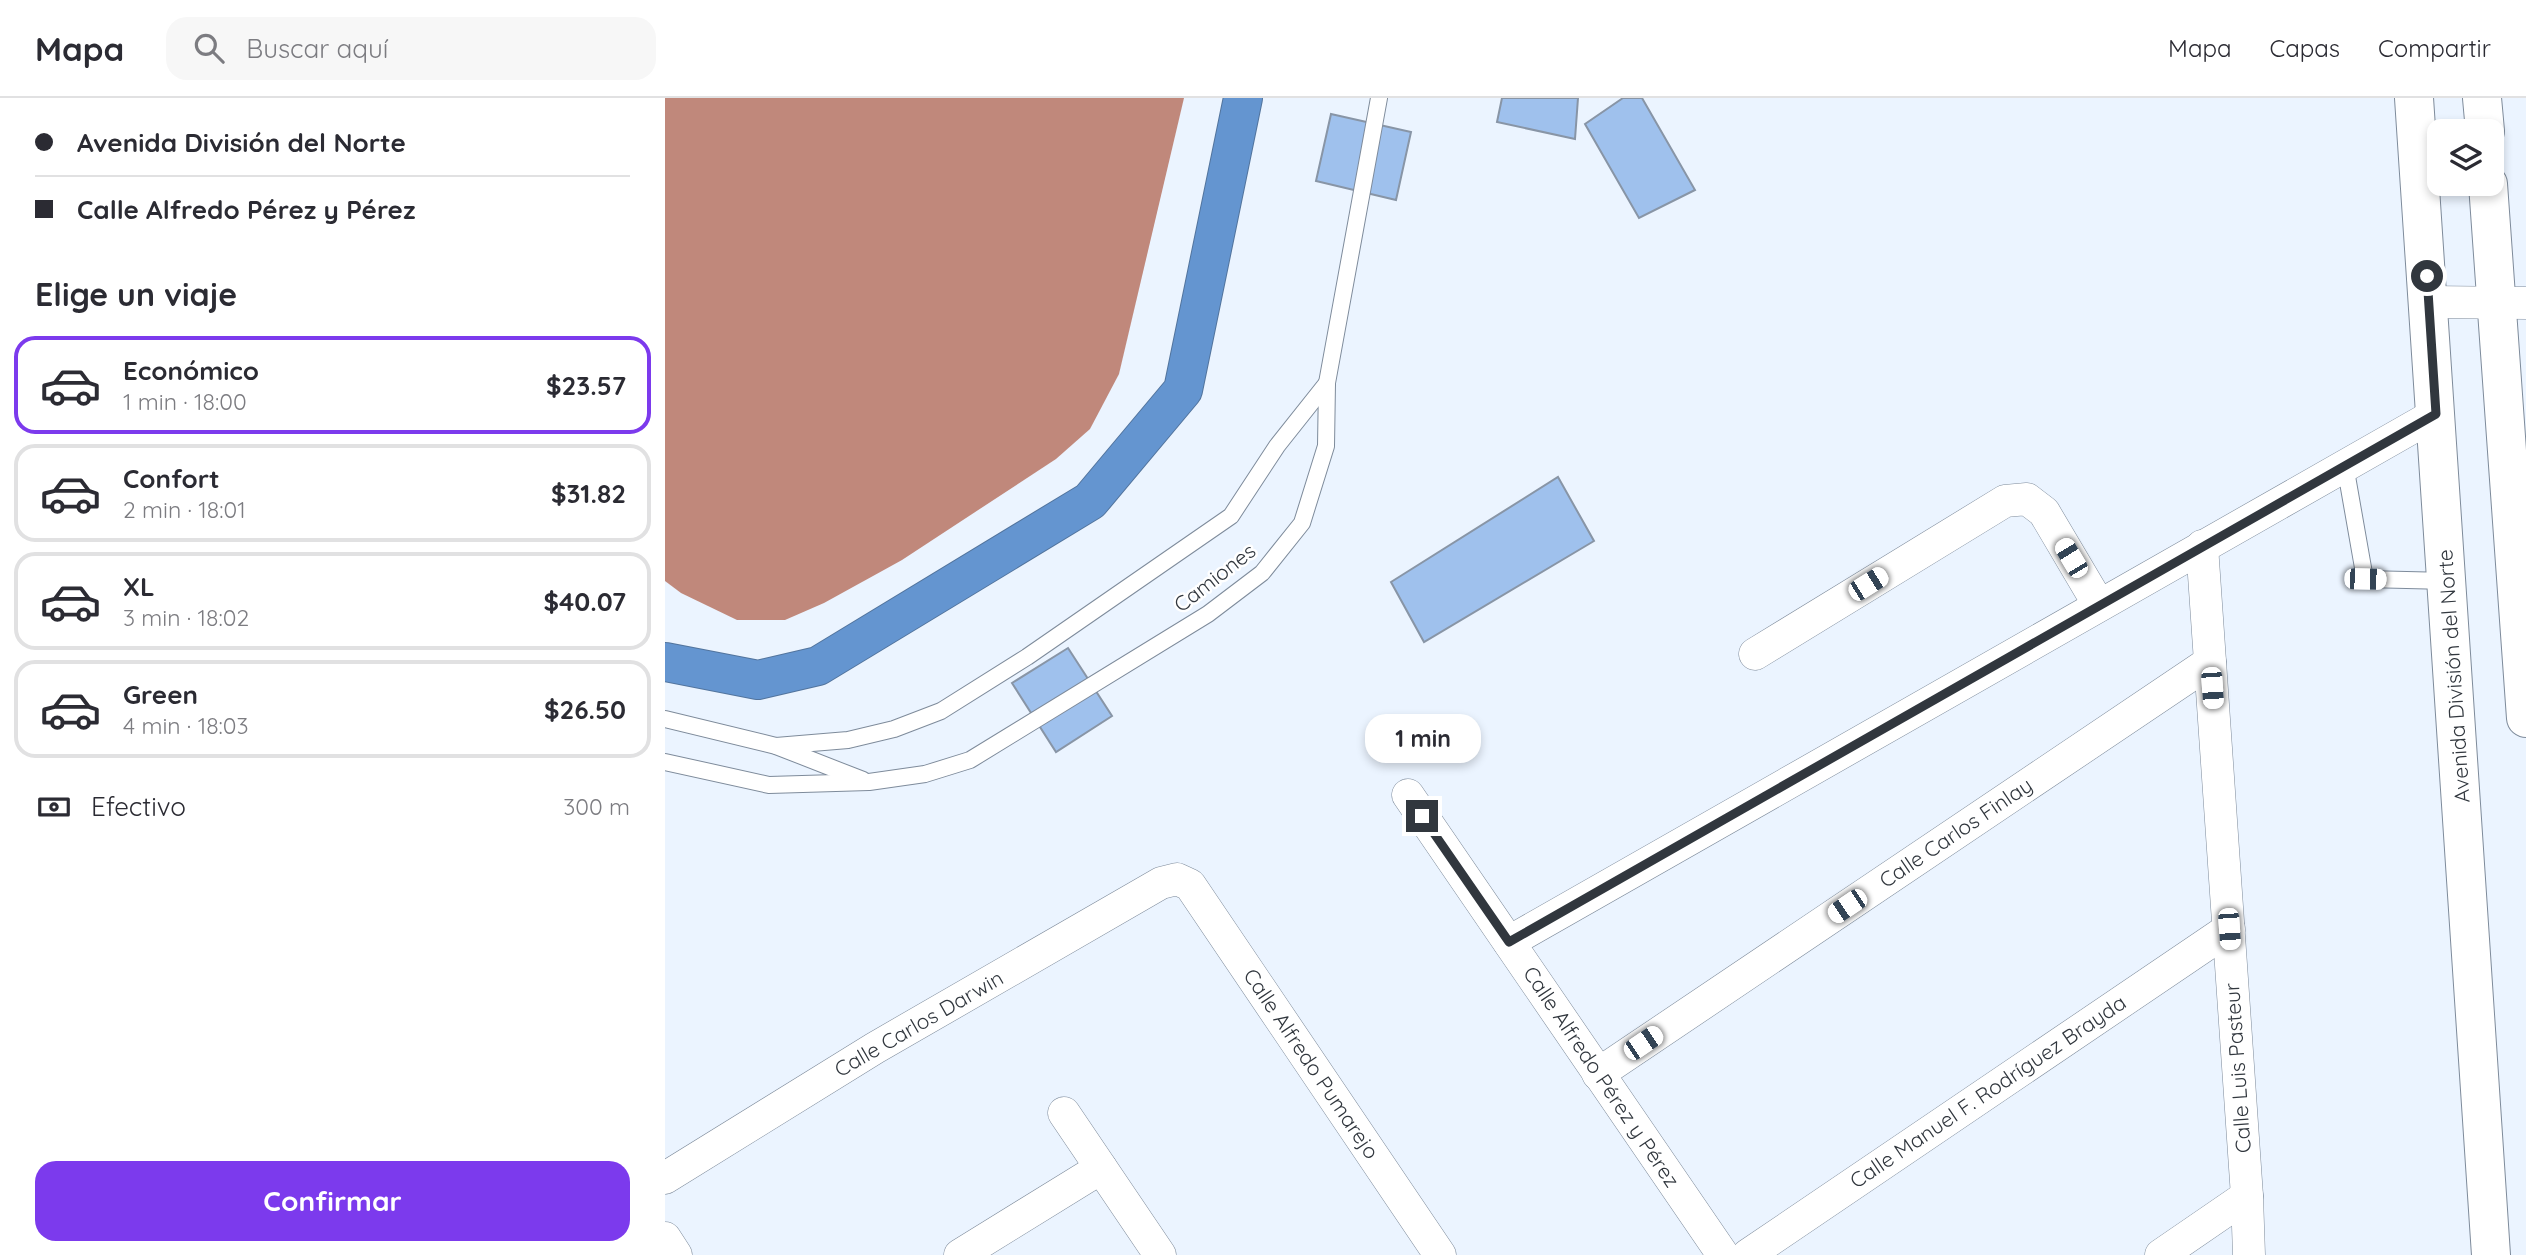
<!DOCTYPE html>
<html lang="es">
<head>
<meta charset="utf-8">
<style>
  body { margin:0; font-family:Quicksand,sans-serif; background:#f7f7f7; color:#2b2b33; height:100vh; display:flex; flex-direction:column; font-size:26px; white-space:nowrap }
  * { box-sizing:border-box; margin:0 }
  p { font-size:23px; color:#7c7c81 }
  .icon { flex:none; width:38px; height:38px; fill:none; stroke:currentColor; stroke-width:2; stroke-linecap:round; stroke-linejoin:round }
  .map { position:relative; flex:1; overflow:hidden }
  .panel { display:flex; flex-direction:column; background:#fff; width:665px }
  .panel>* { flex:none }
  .banner { display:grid; align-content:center; height:154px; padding:0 35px; background:#fff }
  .controls { position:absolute; left:1762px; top:21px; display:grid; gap:14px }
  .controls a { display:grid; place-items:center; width:77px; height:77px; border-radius:14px; background:#fff; box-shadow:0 4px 10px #0003; font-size:35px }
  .end { position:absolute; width:32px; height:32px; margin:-16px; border:9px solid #31373e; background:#fff; box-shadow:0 0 0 4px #fff }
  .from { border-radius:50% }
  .bubble { position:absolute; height:49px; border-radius:21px; background:#fff; box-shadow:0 4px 10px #0003; font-size:23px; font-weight:800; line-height:49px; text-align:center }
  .car { position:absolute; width:21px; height:42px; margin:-21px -10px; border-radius:9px; box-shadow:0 0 5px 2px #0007; background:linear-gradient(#fff 24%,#345 0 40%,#fff 0 76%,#345 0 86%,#fff 0) }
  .banner b { display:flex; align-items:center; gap:24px; height:66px; font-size:26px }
  .banner b+b { border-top:2px solid #e1e1e2 }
  .banner i { width:18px; height:18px; background:#2b2b33 }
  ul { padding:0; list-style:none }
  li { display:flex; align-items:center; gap:21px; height:98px; margin:0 14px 10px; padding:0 21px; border:4px solid #e1e1e2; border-radius:21px }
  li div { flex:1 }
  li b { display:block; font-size:26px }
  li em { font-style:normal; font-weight:800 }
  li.selected { border-color:#7c3aed }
  li>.icon { width:63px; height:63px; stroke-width:1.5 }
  h2 { padding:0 35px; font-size:32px; line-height:84px }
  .pay { display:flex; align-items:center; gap:18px; height:77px; padding:0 35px; font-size:26px }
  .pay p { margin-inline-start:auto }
  .action { display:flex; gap:14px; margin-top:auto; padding:14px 35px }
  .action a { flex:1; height:80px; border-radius:21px; background:#7c3aed; color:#fff; font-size:28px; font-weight:800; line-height:80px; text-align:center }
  header { display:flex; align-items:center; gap:42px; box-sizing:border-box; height:98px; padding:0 35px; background:#fff; border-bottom:2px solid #e1e1e2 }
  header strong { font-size:33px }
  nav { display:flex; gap:38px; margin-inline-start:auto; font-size:24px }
  .search { width:490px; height:63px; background:#f7f7f7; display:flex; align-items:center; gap:18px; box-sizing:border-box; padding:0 24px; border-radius:21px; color:#7c7c81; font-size:26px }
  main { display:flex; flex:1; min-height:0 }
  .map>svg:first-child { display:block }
</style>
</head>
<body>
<header>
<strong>Mapa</strong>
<div class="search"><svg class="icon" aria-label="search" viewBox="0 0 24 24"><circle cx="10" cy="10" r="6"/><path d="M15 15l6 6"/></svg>Buscar aquí</div>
<nav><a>Mapa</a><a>Capas</a><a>Compartir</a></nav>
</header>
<main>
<section class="panel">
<div class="banner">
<b><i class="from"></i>Avenida División del Norte</b>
<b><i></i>Calle Alfredo Pérez y Pérez</b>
</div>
<h2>Elige un viaje</h2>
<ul>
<li class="selected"><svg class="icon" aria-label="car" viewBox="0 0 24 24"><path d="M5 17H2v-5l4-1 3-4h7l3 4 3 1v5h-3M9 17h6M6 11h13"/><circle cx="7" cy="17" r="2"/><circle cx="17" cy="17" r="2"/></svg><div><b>Económico</b><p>1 min · 18:00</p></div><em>$23.57</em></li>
<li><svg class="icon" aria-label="car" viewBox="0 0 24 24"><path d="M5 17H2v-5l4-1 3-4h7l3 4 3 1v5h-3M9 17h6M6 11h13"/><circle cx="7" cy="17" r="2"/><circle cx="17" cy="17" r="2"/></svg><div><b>Confort</b><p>2 min · 18:01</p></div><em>$31.82</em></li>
<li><svg class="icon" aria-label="car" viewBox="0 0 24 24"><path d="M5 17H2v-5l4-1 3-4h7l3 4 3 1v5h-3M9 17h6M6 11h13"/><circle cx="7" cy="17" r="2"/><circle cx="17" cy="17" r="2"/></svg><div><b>XL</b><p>3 min · 18:02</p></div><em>$40.07</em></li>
<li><svg class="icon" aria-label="car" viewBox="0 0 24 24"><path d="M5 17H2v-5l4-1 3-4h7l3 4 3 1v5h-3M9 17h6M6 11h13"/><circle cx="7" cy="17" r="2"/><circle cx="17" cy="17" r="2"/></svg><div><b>Green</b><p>4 min · 18:03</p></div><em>$26.50</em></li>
</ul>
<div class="pay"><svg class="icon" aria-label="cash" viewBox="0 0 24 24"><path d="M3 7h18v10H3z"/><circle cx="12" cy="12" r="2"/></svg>Efectivo<p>300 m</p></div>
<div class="action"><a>Confirmar</a></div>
</section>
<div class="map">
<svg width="1861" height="1157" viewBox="0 0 1861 1157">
  <rect width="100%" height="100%" fill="#ebf4ff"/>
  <!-- water -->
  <path fill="#c0887b" d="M0,0H519L454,276L425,331L391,361L237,462L159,505L120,522H72L16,495L0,483Z"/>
  <!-- building -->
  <g fill="#9fc1ed" stroke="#8895a6" stroke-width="2">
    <path d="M837,0H913L910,41L832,24Z"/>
    <path d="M958,0H977L1030,92L974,120L920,26Z"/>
    <path d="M666,16L746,34L731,102L651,83Z"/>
    <path d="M893,379L929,443L759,544L726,484Z"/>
    <path d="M403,550L447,618L391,654L347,585Z"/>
  </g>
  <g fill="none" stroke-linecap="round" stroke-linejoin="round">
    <defs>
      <g id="lane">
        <path d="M1680,367L1700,481L1783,483"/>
        <path d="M0,621L111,648L198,682"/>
        <path d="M111,648L183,642L229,631L276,613L362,559L566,418L612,348L662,285"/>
        <path d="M0,664L104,687L204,684L260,676L305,662L543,516L597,475L637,425L661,348L662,285L714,0"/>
      </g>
      <g id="street">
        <path d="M1763,204L1861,205"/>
        <path d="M1537,448L1582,1098L1584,1157"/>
        <path d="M1090,556L1340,403L1362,401L1379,414L1434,507"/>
        <path d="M743,697L1058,1157"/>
        <path d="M844,844L1771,316"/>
        <path d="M933,976L1545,564"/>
        <path d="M399,1015L495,1157"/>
        <path d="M0,1080L210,950L496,785L512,781L525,787L775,1157"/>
        <path d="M0,1140L11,1157"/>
        <path d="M295,1157L436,1070"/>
        <path d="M1083,1157L1564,831"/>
        <path d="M1496,1157L1582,1098"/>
      </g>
      <g id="secondary">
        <path d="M1749,0L1826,1157"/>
        <path d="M1817,0L1820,33"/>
        <path d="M1823,86L1861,620"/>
      </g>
      <path id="highway" d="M0,564L93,582L153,568L425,403L518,292L578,0"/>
    </defs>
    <!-- lane casing -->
    <use href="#lane" stroke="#7e8b9b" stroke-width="18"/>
    <!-- street casing -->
    <use href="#street" stroke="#7e8b9b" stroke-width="33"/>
    <!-- secondary casing -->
    <use href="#secondary" stroke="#7e8b9b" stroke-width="40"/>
    <!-- highway casing -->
    <use href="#highway" stroke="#52749d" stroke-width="40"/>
    <!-- lane -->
    <use href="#lane" stroke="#fff" stroke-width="16"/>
    <!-- street -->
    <use href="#street" stroke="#fff" stroke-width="32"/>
    <!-- secondary -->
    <use href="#secondary" stroke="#fff" stroke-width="38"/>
    <!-- highway -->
    <use href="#highway" stroke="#6495d0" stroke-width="38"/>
  </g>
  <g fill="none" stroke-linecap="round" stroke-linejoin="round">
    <!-- route -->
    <path stroke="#31373e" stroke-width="9" d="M757,718L844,844L1771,316L1762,178"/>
  </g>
  <g text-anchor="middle" stroke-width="5" stroke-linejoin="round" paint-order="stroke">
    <!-- street labels -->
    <g font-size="21" fill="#31373e" stroke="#fff">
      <text transform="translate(550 480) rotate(-38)" y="7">Camiones</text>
      <text transform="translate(1789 578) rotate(-94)" y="7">Avenida División del Norte</text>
      <text transform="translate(1291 735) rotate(-34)" y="7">Calle Carlos Finlay</text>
      <text transform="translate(254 926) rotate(-30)" y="7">Calle Carlos Darwin</text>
      <text transform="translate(646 966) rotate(56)" y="7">Calle Alfredo Pumarejo</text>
      <text transform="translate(1573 970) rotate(-94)" y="7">Calle Luis Pasteur</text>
      <text transform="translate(936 979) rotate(56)" y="7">Calle Alfredo Pérez y Pérez</text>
      <text transform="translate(1323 994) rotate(-34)" y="7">Calle Manuel F. Rodríguez Brayda</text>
    </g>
  </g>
</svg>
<div class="controls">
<a><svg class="icon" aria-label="layers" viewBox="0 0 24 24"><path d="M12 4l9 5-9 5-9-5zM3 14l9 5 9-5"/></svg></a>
</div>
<i class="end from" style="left:1762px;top:178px"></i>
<i class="end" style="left:757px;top:718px"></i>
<div class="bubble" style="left:700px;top:616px;width:116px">1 min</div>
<i class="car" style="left:1406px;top:460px;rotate:329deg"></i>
<i class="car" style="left:1700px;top:481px;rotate:91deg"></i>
<i class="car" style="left:1203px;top:486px;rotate:58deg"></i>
<i class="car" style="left:1547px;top:590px;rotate:176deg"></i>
<i class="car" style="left:1182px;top:808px;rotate:236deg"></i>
<i class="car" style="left:1564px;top:831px;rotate:176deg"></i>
<i class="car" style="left:978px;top:945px;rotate:56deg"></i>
</div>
</main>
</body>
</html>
